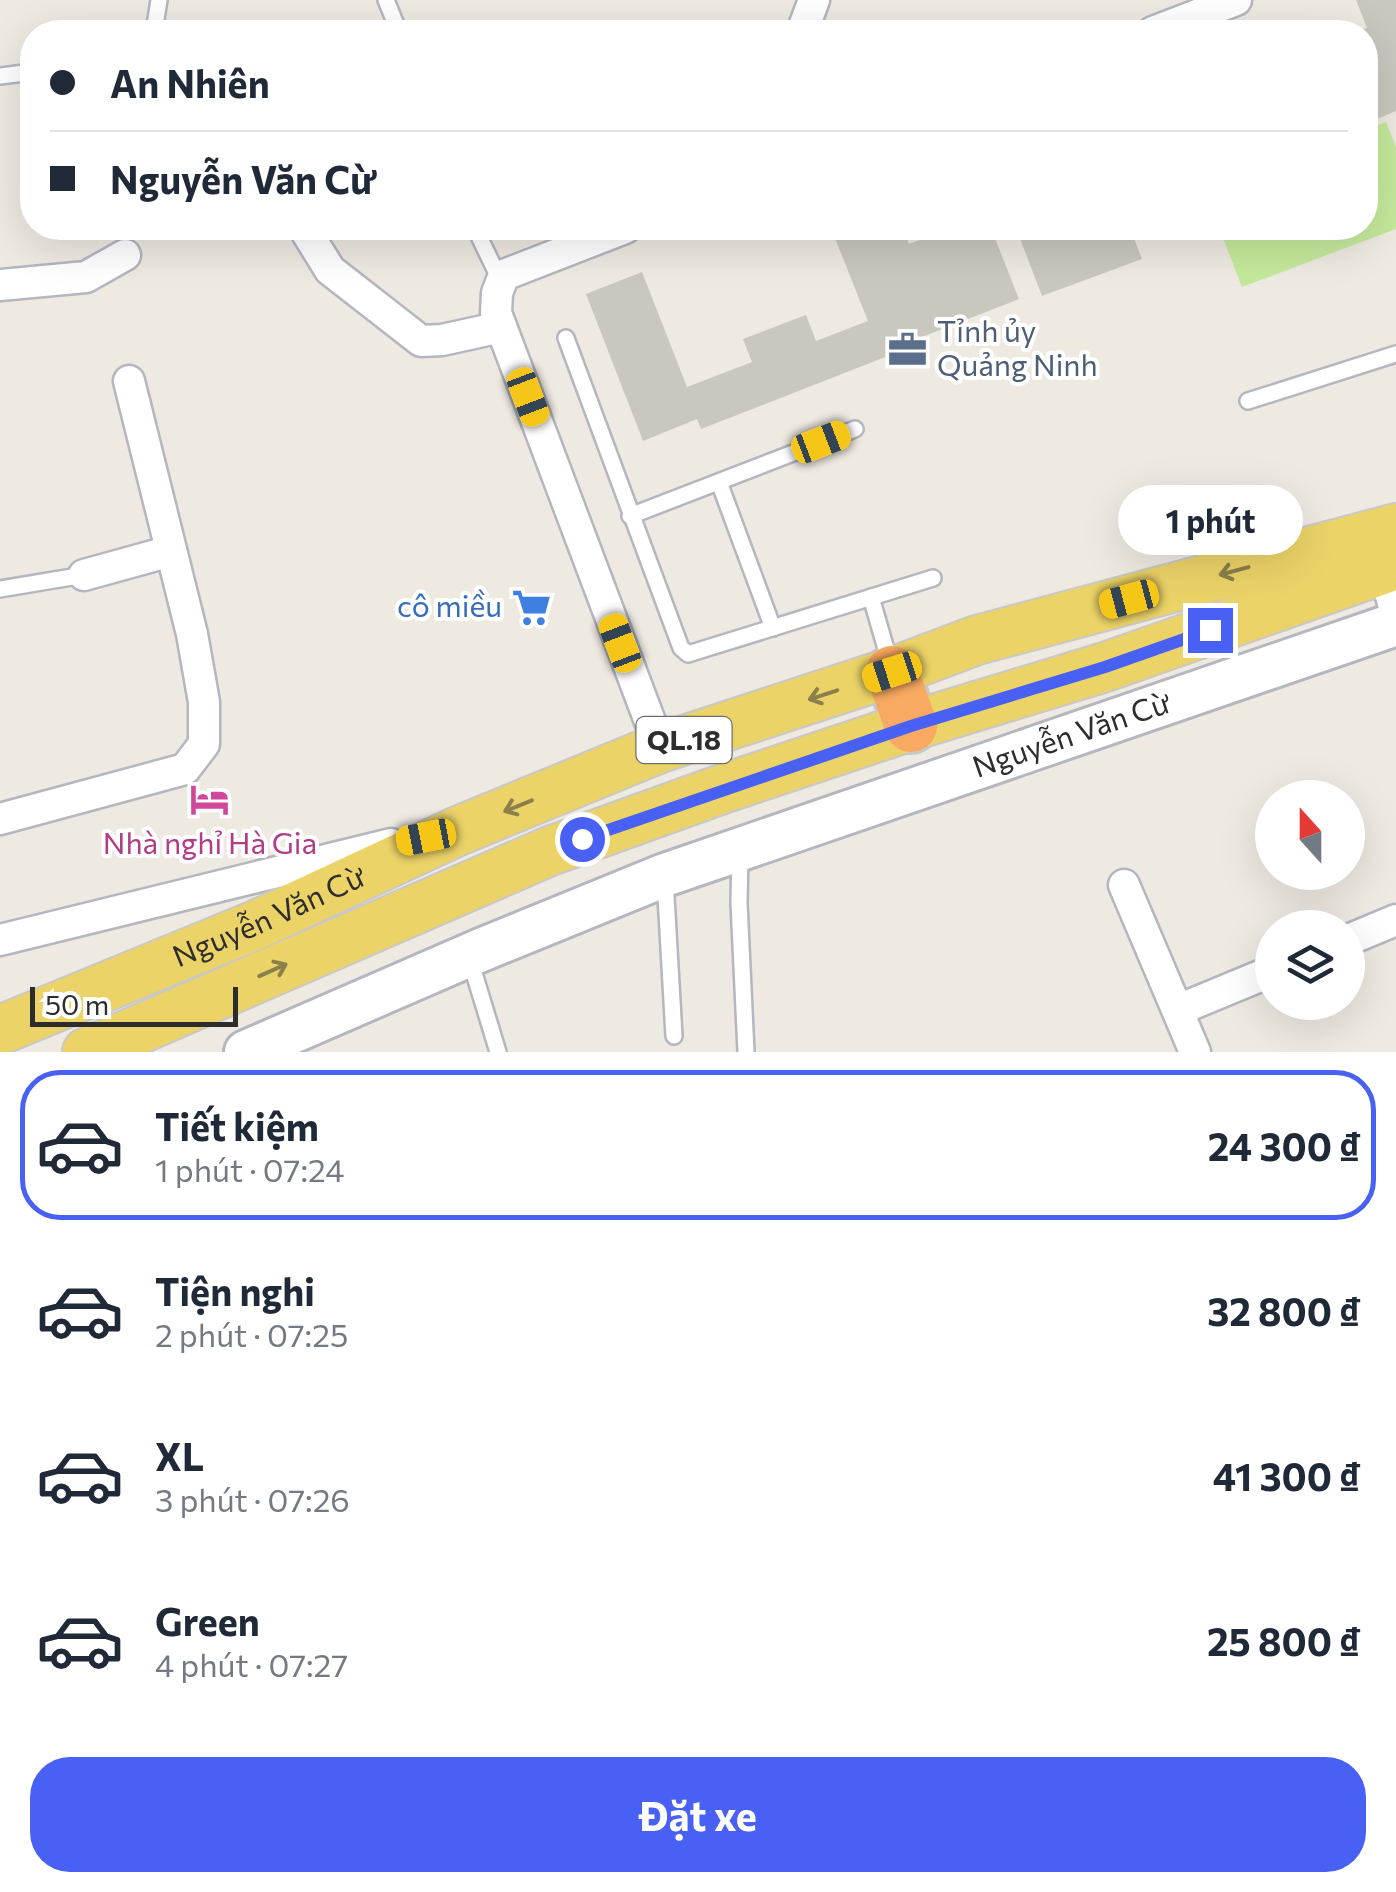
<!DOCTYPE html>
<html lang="vi">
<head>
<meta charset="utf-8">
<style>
  body { margin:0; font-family:Commissioner,sans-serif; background:#f6f6f7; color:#1f2937; height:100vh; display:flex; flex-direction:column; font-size:38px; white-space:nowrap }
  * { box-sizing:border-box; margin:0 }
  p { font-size:32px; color:#747a83 }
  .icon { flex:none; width:55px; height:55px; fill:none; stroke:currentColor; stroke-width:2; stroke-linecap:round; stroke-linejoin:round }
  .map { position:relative; height:1052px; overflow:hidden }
  .side { display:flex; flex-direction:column; background:#fff; flex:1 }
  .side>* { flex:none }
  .top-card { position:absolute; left:20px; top:20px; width:1358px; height:220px; border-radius:40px; box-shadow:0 10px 40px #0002; display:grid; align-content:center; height:220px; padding:0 30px; background:#fff }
  .needle { width:65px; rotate:339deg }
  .buttons { position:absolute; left:1255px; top:780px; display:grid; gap:20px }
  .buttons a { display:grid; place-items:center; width:110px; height:110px; border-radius:50%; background:#fff; box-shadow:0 10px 40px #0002; font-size:50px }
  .scale { position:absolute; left:30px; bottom:25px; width:208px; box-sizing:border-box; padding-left:10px; border:5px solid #2d2d2d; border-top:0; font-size:28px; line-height:35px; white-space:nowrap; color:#2d2d2d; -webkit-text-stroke:8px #fff; paint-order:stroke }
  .end { position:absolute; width:45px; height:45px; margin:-22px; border:12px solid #4861f4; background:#fff; box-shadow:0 0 0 5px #fff }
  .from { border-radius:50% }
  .bubble { position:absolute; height:70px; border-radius:35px; background:#fff; box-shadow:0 10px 40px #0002; font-size:32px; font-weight:700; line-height:70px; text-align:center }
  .car { position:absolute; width:30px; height:60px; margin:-30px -15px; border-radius:12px; box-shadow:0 0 8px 2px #0007; background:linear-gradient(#f5c518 24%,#345 0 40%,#f5c518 0 76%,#345 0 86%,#f5c518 0) }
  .top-card b { display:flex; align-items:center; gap:35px; height:95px; font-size:38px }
  .top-card b+b { border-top:2px solid #e0e1e3 }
  .top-card i { width:25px; height:25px; background:#1f2937 }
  ul { padding:18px 0 0; list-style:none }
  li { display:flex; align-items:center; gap:30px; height:150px; margin:0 20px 15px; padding:0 10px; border:5px solid transparent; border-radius:40px }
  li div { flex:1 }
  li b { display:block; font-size:38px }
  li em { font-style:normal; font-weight:700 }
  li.current { border-color:#4861f4 }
  li>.icon { width:90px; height:90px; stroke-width:1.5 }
  .cta { display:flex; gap:20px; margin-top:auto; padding:20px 30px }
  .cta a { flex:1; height:115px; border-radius:40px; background:#4861f4; color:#fff; font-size:40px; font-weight:700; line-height:115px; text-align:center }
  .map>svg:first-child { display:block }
</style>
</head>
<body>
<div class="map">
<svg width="1396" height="1052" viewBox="0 0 1396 1052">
  <rect width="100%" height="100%" fill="#eee9e1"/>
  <!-- pitch -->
  <path fill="#c5e99c" d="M1386,122L1396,147V229L1242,287L1219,228H1365V130Z"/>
  <!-- building -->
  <g fill="#cac7bf">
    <path d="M1356,0H1396V111L1365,124V32H1357L1367,28Z"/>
    <path d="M831,228H903L909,244L952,228H991L1019,299L891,349L893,354L701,429L697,419L643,441L586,294L642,272L687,387L752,362L743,339L806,315L816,341L868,321Z"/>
    <path d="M1016,228H1130L1142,259L1042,296Z"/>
  </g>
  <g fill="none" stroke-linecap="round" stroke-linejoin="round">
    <defs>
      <g id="lane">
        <path d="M386,0L399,32"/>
        <path d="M154,32L159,0"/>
        <path d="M0,76L32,72"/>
        <path d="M475,228L501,282"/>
        <path d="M566,338L681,648L688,654L933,578"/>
        <path d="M1248,401L1396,354"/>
        <path d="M719,482L773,628"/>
        <path d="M630,516L855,429"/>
        <path d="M0,589L84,575"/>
        <path d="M871,597L890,663"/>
        <path d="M740,853L739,903L746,1052"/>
        <path d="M665,879L674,1036"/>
        <path d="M470,960L498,1052"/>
      </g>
      <g id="street">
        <path d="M802,32L814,0"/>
        <path d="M1153,32L1236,0"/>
        <path d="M304,228L330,270L421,341L442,340L501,327"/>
        <path d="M625,228L504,275L497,293L496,313L660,748"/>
        <path d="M0,285L86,277L125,255"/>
        <path d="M1383,569L1396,613"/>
        <path d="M84,575L171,551"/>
        <path d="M0,819L185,769L204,744V702L192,634L129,381"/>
        <path d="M1124,885L1195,1052"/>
        <path d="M0,940L391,844"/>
        <path d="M1348,940L1396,920"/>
        <path d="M1178,1010L1272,971"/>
      </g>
      <g id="secondary">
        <path id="s1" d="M246,1052L481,950L665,875L1396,624"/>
      </g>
      <g id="primary">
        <path id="s2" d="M0,1030L256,925L458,831L660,748L892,672L977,640L1396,528"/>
        <path d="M87,1052L550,851L725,788L911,726L1105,667L1396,565"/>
      </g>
      <path id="highway" d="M892,672L911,726"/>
    </defs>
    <!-- lane casing -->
    <use href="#lane" stroke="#b4b6c0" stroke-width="20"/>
    <!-- street casing -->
    <use href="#street" stroke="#b4b6c0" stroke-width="35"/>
    <!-- secondary casing -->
    <use href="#secondary" stroke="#b4b6c0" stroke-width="48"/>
    <!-- primary casing -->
    <use href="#primary" stroke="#c8c8c8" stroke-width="52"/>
    <!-- highway casing -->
    <use href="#highway" stroke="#c8c8c8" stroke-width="58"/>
    <!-- lane -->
    <use href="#lane" stroke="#fff" stroke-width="15"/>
    <!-- street -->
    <use href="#street" stroke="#fff" stroke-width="30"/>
    <!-- secondary -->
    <use href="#secondary" stroke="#fff" stroke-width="42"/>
    <!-- primary -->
    <use href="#primary" stroke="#ecd368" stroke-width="48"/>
    <!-- highway -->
    <use href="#highway" stroke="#f9a961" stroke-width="52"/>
  </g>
  <!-- one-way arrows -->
  <defs><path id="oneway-shaft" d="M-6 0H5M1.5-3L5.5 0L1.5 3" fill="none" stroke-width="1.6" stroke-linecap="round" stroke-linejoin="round" transform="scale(2.5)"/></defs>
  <g stroke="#8c804a">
    <use href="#oneway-shaft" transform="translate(1234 571) rotate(165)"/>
    <use href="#oneway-shaft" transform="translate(823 695) rotate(162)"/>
    <use href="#oneway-shaft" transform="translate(518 806) rotate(158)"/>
    <use href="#oneway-shaft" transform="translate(273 970) rotate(-24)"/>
  </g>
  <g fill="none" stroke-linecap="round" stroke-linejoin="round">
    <!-- route -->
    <path stroke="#4861f4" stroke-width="12" d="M582,839L911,726L1105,667L1210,630"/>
  </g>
  <!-- icons -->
  <defs>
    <symbol id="office-bare" viewBox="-9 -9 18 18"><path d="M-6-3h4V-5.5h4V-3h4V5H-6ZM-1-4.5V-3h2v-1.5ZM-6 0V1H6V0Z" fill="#5c6f8a" stroke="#fff" stroke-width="2.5" paint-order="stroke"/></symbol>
    <symbol id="supermarket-bare" viewBox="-9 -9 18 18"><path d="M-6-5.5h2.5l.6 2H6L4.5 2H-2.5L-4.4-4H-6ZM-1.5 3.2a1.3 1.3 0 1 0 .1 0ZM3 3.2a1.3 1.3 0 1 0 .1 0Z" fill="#3f7fe0" stroke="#fff" stroke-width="2.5" paint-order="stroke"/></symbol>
    <symbol id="hotel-bare" viewBox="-9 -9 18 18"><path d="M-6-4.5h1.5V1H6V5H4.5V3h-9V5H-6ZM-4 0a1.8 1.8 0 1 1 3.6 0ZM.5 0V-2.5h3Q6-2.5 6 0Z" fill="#d1479c" stroke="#fff" stroke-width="2.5" paint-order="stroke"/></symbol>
  </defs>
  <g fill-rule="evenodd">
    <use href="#office-bare" x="880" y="322" width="55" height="55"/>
    <use href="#supermarket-bare" x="504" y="580" width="55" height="55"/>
    <use href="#hotel-bare" x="182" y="772" width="55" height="55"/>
  </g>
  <g text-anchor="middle" stroke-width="8" stroke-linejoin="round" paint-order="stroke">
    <!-- shield labels -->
    <rect fill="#fff" stroke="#6c6c6c" stroke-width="2.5" x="636.5" y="717" width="95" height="46" rx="8"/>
    <g font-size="28" font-weight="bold" fill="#2d2d2d">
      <text x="684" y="750">QL.18</text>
    </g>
    <!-- service labels -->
    <g font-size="30" fill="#4e5e75" stroke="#fff" text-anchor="start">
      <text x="937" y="342">Tỉnh ủy<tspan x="937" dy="34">Quảng Ninh</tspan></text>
    </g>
    <!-- shop labels -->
    <g font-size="30" fill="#366cbe" stroke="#fff" text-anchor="end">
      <text x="502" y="617">cô miều</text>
    </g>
    <!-- street labels -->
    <g font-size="30" fill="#2d2d2d" stroke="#fff">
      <text dy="10" stroke="none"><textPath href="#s1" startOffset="885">Nguyễn Văn Cừ</textPath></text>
      <text dy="10" stroke="none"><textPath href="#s2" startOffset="292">Nguyễn Văn Cừ</textPath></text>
    </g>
    <!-- hotel labels -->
    <g font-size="30" fill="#b23c85" stroke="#fff">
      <text x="210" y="854">Nhà nghỉ Hà Gia</text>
    </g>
  </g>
</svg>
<div class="buttons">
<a><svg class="needle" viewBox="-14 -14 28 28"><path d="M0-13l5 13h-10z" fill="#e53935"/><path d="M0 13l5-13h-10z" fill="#747a83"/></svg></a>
<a><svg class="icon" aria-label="layers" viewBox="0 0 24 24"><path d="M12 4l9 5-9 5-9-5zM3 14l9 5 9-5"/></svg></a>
</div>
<div class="scale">50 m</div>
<i class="end from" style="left:582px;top:839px"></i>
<i class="end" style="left:1210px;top:630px"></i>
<div class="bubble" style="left:1118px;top:485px;width:185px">1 phút</div>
<i class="car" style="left:528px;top:397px;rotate:159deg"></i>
<i class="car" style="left:821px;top:442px;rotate:69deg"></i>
<i class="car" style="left:1129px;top:599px;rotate:255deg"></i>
<i class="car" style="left:620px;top:643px;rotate:339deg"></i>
<i class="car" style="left:892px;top:672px;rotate:252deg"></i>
<i class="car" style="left:426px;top:837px;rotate:259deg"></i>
<div class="top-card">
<b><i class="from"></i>An Nhiên</b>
<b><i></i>Nguyễn Văn Cừ</b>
</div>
</div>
<section class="side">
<ul>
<li class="current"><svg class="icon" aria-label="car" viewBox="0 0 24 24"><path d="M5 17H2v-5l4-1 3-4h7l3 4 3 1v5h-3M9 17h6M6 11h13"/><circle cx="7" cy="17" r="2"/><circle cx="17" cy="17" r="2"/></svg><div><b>Tiết kiệm</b><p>1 phút · 07:24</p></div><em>24 300 ₫</em></li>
<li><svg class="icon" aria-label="car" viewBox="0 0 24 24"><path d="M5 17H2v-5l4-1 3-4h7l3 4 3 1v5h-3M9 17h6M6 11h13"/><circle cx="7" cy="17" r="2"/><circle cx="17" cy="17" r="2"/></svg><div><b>Tiện nghi</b><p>2 phút · 07:25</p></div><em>32 800 ₫</em></li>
<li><svg class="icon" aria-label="car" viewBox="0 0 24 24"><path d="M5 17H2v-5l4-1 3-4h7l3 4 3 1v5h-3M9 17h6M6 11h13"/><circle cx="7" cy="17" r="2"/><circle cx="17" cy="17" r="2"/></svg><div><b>XL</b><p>3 phút · 07:26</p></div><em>41 300 ₫</em></li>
<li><svg class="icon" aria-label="car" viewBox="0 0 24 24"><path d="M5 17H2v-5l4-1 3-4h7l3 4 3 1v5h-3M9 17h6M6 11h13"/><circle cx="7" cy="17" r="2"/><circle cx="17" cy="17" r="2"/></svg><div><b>Green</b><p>4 phút · 07:27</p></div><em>25 800 ₫</em></li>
</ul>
<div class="cta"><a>Đặt xe</a></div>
</section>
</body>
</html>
